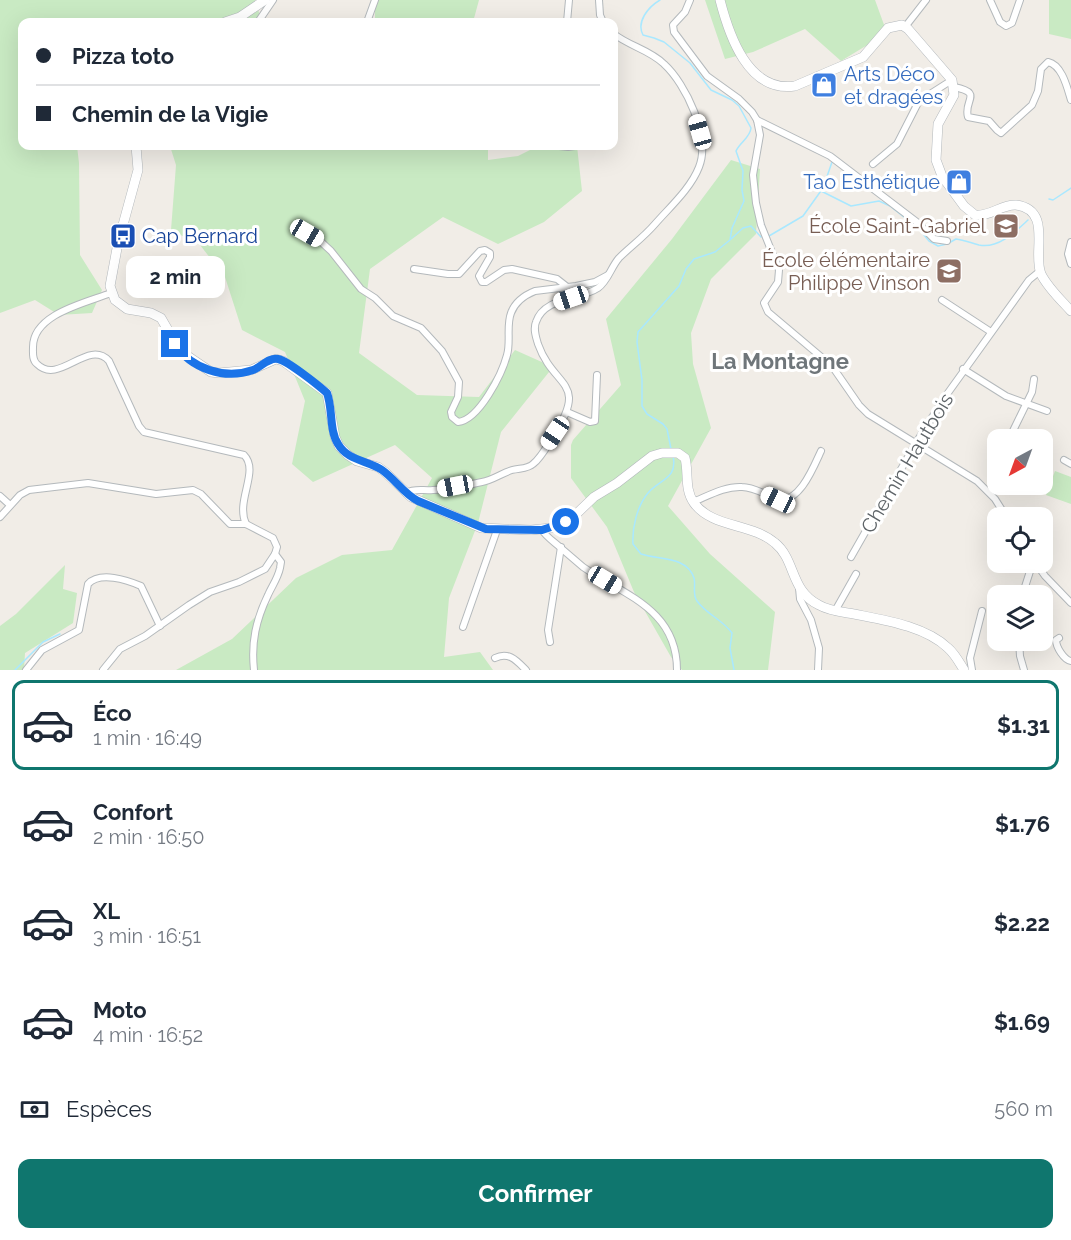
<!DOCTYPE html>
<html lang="fr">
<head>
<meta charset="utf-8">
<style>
  body { margin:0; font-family:Raleway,sans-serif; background:#f6f6f7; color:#1f2937; height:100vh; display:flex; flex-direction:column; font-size:22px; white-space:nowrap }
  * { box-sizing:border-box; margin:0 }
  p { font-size:20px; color:#747a83 }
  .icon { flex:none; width:33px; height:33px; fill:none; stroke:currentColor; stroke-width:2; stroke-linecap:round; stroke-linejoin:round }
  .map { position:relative; height:670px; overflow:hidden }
  .side { display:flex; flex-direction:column; background:#fff; flex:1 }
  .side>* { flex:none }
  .banner { position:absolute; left:18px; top:18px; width:600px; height:132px; border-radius:12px; box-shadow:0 6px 24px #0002; display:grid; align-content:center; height:132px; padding:0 18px; background:#fff }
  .needle { width:39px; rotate:221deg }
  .buttons { position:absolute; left:987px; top:429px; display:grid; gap:12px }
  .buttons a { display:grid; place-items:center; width:66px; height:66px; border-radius:12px; background:#fff; box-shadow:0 6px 24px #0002; font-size:30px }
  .end { position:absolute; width:27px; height:27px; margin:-14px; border:8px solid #1a73e8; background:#fff; box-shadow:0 0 0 3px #fff }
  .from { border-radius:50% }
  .bubble { position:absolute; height:42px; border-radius:12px; background:#fff; box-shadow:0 6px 24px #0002; font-size:20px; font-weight:700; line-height:42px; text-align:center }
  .car { position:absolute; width:18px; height:36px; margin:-18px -9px; border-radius:8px; box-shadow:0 0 4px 2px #0007; background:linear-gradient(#fff 24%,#345 0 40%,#fff 0 76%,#345 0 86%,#fff 0) }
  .banner b { display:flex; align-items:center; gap:21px; height:57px; font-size:22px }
  .banner b+b { border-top:2px solid #e0e1e3 }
  .banner i { width:15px; height:15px; background:#1f2937 }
  ul { padding:10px 0 0; list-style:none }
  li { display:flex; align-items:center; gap:18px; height:90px; margin:0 12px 9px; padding:0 6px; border:3px solid transparent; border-radius:12px }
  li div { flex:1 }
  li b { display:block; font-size:22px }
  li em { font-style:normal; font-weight:700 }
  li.active { border-color:#0f766e }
  li>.icon { width:54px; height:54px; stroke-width:1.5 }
  .pay { display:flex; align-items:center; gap:15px; height:66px; padding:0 18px; font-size:22px }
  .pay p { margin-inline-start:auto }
  .action { display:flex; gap:12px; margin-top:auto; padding:12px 18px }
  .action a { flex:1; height:69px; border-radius:12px; background:#0f766e; color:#fff; font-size:24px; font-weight:700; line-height:69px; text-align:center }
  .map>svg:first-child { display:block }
</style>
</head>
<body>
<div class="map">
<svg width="1071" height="670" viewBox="0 0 1071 670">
  <rect width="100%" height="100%" fill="#f1ede7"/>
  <!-- green -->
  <g fill="#c9eac3">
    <path d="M0,0H255L262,22H22V146H77L79,163L80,255L102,290L92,313L59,315L35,300L0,313Z"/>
    <path d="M375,0H479L473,22H375Z"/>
    <path d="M705,0H875L887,33L841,61L805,29L753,52L725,59Z"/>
    <path d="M1049,0H1071V39L1049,34Z"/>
    <path d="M170,146H488V160L518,156L538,146H577L582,191L544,222L498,244L443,217L370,269L359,353L417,395L479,397L515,350L553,367L501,432L478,523L449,598L444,657L480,652L493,670H176L232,639L296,578L342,555L392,550L432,478L395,445L313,482L292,464L305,401L285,352L242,330L225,277L200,245L171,230L176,165Z"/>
    <path d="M731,160L760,169L756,234L711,279L691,333L693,364L711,428L668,506L710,554L775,612L768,670H682L671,657L634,592L607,527L571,478V445L573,440L621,385L606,319L672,239Z"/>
    <path d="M1055,471L1071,477V504L1046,495Z"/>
    <path d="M65,565L63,589L77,593L73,623L25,653L24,670H0V626L16,614Z"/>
  </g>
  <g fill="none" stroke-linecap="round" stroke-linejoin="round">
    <!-- stream -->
    <g stroke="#a9e8ff" stroke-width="1.5">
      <path d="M660,0C648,7 636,22 643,35L654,38L664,42L690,63L711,90L732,100L739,106L751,128C750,138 740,142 736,151L743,171L742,190L744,201L732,228L730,240L715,252L694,259L686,269L679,286L638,332L637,342L642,380V406L647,414L663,424L667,429L671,449"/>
      <path d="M821,191L851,206L879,201L890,206L919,229L929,241L938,246L947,244L956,239C964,240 971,243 979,245C998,249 1015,232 1028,220"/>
      <path d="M1049,199L1053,200L1071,188"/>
      <path d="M769,236L803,216L823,188L832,162"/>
      <path d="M731,239L743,228L751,226L761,237"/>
      <path d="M673,456C678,479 660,479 648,493C637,506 632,528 633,544L641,554C659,560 687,556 694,578C696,585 692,594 697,601C706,614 723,620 732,633L730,648L734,670"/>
      <path d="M15,670L43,642L60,634"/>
    </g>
    <defs>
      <g id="street">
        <path d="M599,0L600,15L603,22"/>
        <path d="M690,0L685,12L673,25L674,32L707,76L739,99L752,112L757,120L760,135L753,175L756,203L761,225L779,270L778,282L764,303L768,312L832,366L859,405L868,414L977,481L995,499L1007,518"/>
        <path d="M990,0L1000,22L1006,26L1012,23L1020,0"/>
        <path d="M258,22L273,0"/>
        <path d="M367,22L375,0"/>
        <path d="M567,22L569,0"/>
        <path d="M905,27L926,0"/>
        <path d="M954,87C984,93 963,100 968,117L989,121L997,130L1001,133L1032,105L1038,91L1041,69L1048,62C1062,65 1067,87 1071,100"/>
        <path d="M757,120L830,156L918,223L934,239L947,241"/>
        <path d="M559,146L568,147L575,146"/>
        <path d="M873,164L897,144L919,101L952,80"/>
        <path d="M307,233L318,239L331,251L361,289L375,298L393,316L421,328L442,351L459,382L458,397L451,412L452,417L458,422C479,420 502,374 507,355C511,342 506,326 511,313C515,302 525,295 535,291L576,286L595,282L608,275"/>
        <path d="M1071,242L1068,254L1071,264"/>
        <path d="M414,269L448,274H459L480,251L485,250L490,253V257L479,276L482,282H486L504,270L512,269L557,279L566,286"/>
        <path d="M111,293C85,303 33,314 33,347C33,353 32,360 37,364C59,386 88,338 109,361L139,426L144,432L244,455C260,471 235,501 246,524"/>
        <path d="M942,300L991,332"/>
        <path d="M963,369L1006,396L1047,411"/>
        <path d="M567,412L590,422L595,421L597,375"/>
        <path d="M1010,437L1032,392L1034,379"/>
        <path d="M1064,460L1071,464"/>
        <path d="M406,493C415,488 423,491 433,490C449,489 467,485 482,482C493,480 502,473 512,470C519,468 528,469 533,464C542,457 548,444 554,435C589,380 554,389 538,344C536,337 533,329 536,322C544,297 580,300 598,288C608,281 611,267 619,258C630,247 644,237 655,224C670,207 691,188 699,167C711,137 686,84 664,64C650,50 629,46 614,34"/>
        <path d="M0,496L10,505"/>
        <path d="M693,502C708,496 725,486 742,487C755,487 765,495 777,499C799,505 814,466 821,451"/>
        <path d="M0,517L20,495L29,490L88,483L156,494L193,490L201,494L230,524H246L273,538L277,547L275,554L265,569L239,582L210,592L189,605L145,636L120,649L103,670"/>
        <path d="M542,530C547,538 555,542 562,549C569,555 576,561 583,567C624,595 677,609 677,670"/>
        <path d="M851,557L916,443L945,397L1029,280L1040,271"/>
        <path d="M1035,562L1045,576L1071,603"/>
        <path d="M799,588L800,599L811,620L819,648L818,670"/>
        <path d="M1022,596L1033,562"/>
        <path d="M835,611L856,574"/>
        <path d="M463,627L497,530"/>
        <path d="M1059,638L1056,640C1056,647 1064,660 1071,661"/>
        <path d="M1019,640L1020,656L1024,670"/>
        <path d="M550,642L548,630L561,547"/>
        <path d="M495,658C509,651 517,661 526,670"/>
        <path d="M26,670L42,650L79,630L88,584C100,571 127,580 141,586L160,626"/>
        <path d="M254,670C251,642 256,620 268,595C272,586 278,578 280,568L281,562L275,554"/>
        <path d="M972,670L970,658L982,611"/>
      </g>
      <g id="secondary">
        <path d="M720,0C729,35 748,93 795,86L863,57L888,28L902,25L908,29L952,80L954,95L938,124L936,160L942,176L964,206L975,215C990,217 1002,204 1016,205C1053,210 1032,253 1041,274C1048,288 1060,299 1071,311"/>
        <path d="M225,22L240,17L265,0"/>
        <path d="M136,146L138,170L118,243L110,286L115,300L127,309L151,313L161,318L180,351L211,372L219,373L251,370L276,359L283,361L327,393L335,437L339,446L348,455L357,461L378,467L385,472L411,497L481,528L531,530L551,528L570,520L594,497L617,483L652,456L662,453H678L685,458C689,473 684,489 694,503C712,528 752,523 775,543C796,560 790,591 819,605C829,611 842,612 854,614C884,620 925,626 948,648C955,654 959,662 964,670"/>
      </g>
    </defs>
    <!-- street casing -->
    <use href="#street" stroke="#b4b9bc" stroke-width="8"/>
    <!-- secondary casing -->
    <use href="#secondary" stroke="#b3b8bc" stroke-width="10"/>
    <!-- street -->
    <use href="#street" stroke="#fff" stroke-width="6"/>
    <!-- secondary -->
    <use href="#secondary" stroke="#fff" stroke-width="9"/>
  </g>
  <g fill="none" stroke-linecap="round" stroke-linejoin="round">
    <!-- route -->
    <path stroke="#1a73e8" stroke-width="8" d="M175,344C191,369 225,380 253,370C261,367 269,357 278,359C288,361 318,385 327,393C333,409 329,430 338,444C348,461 367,460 382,470C395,479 404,494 418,501L486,529L542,530L566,522"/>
  </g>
  <!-- icons -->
  <defs>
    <symbol id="shop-square" viewBox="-11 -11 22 22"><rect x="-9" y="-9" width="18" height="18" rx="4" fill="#3f7fe0" stroke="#fff"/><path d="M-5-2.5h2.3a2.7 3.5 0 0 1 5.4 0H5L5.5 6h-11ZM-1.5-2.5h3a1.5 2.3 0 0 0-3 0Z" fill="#fff"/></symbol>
    <symbol id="school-square" viewBox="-11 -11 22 22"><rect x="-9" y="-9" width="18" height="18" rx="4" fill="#8d6e63" stroke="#fff"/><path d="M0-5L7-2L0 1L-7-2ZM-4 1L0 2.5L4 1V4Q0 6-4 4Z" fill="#fff"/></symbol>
    <symbol id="bus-square" viewBox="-11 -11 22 22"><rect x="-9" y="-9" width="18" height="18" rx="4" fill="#1a4fb4" stroke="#fff"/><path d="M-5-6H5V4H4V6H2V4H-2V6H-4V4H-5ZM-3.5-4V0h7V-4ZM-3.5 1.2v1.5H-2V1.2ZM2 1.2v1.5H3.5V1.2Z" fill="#fff"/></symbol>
  </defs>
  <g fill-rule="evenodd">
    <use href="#shop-square" x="809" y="70" width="30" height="30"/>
    <use href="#shop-square" x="944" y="167" width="30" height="30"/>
    <use href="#school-square" x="991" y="211" width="30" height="30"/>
    <use href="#bus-square" x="108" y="221" width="30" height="30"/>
    <use href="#school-square" x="934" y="256" width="30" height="30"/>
  </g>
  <g text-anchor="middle" stroke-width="6" stroke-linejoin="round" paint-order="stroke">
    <!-- shop labels -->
    <g font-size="20" fill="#366cbe" stroke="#fff" text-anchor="start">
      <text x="844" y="81">Arts Déco<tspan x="844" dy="23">et dragées</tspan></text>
      <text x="940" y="189" text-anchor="end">Tao Esthétique</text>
    </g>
    <!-- education labels -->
    <g font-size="20" fill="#785e54" stroke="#fff" text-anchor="end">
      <text x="986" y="233">École Saint-Gabriel</text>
      <text x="930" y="267">École élémentaire<tspan x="930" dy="23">Philippe Vinson</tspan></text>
    </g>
    <!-- transit labels -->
    <g font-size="20" fill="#164399" stroke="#fff" text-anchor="start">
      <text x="142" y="243">Cap Bernard</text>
    </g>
    <!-- street labels -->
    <g font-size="20" fill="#5e6468" stroke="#fff">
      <text transform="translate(907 463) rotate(-59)" y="7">Chemin Hautbois</text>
    </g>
    <!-- quarter labels -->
    <g font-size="22" font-weight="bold" fill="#6f767a" stroke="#fff">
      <text x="780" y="369">La Montagne</text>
    </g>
  </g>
</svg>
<div class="buttons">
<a><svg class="needle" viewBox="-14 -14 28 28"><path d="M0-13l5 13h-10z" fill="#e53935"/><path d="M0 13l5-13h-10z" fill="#747a83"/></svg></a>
<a><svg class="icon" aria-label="locate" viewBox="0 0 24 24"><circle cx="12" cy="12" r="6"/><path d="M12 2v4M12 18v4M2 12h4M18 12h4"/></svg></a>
<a><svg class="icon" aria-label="layers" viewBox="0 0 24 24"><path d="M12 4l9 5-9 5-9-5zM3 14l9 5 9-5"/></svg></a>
</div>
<i class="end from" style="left:566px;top:522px"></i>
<i class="end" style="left:175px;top:344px"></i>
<div class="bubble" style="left:126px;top:256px;width:99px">2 min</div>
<i class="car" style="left:700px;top:132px;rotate:344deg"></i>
<i class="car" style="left:307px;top:233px;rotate:120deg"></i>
<i class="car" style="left:571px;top:298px;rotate:251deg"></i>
<i class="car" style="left:555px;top:433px;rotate:214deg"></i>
<i class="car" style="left:455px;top:486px;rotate:259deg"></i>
<i class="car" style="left:778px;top:500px;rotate:295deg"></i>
<i class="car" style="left:605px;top:580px;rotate:121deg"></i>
<div class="banner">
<b><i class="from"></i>Pizza toto</b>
<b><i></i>Chemin de la Vigie</b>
</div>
</div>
<section class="side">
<ul>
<li class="active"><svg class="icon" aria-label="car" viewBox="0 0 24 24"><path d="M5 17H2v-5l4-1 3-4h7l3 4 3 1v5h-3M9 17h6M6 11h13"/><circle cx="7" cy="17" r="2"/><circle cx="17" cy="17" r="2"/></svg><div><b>Éco</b><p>1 min · 16:49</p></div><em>$1.31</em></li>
<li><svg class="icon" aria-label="car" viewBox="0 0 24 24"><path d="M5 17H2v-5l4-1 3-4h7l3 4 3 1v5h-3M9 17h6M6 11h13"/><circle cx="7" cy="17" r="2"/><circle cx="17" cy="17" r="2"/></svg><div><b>Confort</b><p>2 min · 16:50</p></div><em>$1.76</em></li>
<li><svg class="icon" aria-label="car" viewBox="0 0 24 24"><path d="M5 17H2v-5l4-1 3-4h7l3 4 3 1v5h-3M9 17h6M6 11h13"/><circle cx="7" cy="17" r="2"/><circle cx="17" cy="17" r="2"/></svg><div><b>XL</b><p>3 min · 16:51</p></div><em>$2.22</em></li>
<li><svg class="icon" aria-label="car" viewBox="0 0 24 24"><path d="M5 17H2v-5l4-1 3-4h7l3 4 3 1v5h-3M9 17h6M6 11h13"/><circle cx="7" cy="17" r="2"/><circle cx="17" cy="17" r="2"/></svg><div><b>Moto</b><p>4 min · 16:52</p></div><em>$1.69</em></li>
</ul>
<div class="pay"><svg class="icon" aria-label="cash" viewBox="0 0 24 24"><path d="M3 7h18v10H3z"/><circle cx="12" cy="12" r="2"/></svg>Espèces<p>560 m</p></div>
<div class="action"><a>Confirmer</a></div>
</section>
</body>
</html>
